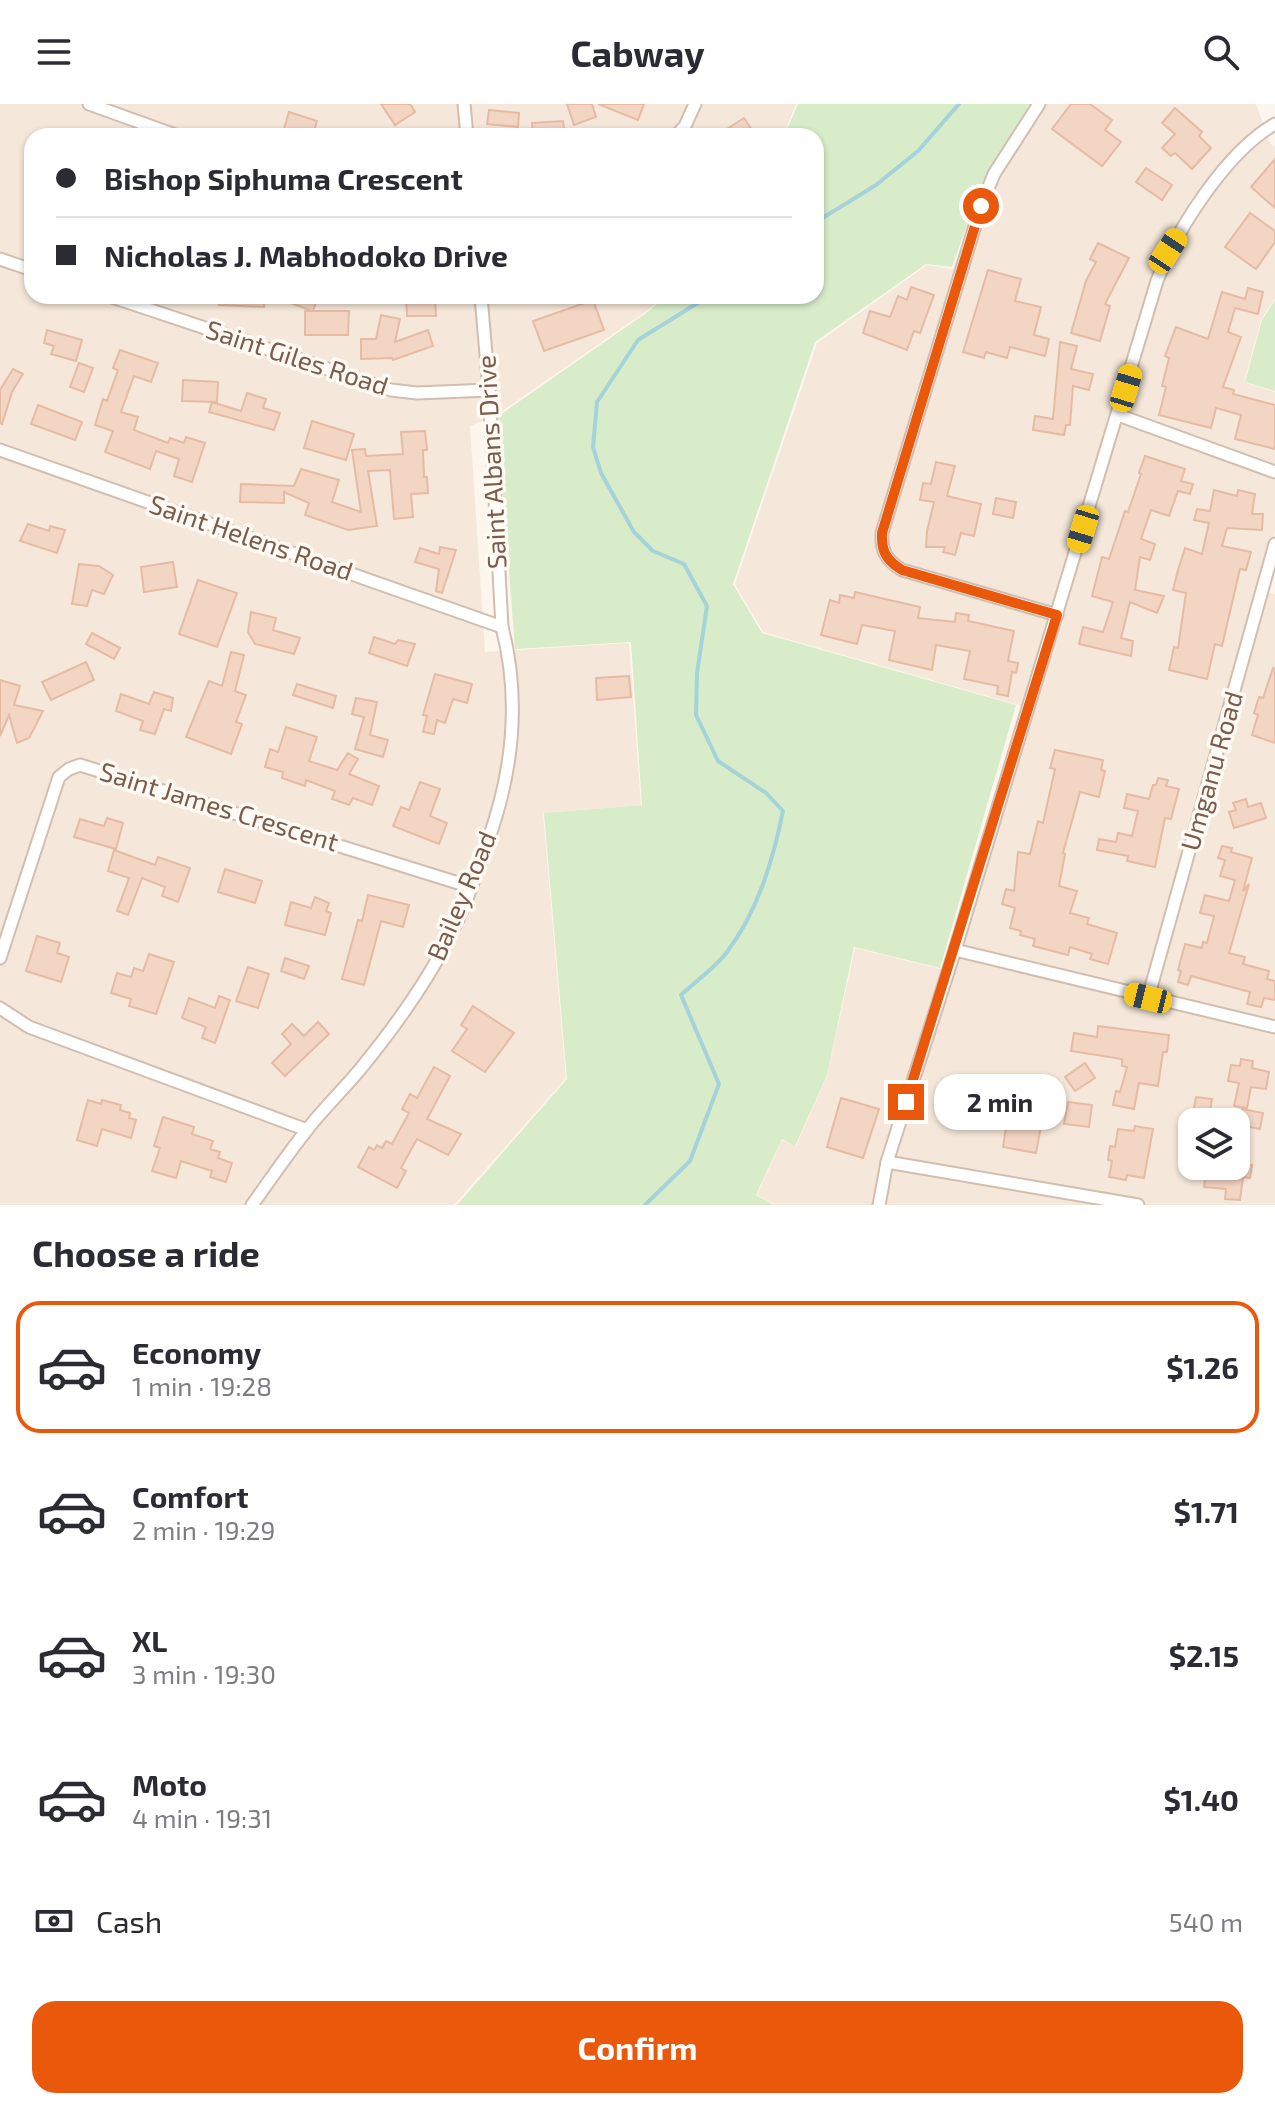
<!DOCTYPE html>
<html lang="en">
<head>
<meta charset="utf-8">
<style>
  body { margin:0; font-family:"Exo 2",sans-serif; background:#f7f7f7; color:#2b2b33; height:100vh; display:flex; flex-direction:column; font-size:30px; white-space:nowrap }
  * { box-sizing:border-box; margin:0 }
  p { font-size:26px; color:#7c7c81 }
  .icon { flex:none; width:44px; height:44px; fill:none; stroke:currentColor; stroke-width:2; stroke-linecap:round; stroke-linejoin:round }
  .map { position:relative; height:1101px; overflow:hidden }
  .panel { display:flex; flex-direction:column; background:#fff; flex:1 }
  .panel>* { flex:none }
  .hud { position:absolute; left:24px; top:24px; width:800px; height:176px; border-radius:24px; box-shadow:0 2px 6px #0004; display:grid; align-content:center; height:176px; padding:0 32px; background:#fff }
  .buttons { position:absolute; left:1178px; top:1004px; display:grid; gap:16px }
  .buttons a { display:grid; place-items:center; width:72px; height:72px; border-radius:16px; background:#fff; box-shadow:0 2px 6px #0004; font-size:40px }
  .end { position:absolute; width:36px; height:36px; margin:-18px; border:10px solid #ea580c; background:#fff; box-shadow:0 0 0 4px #fff }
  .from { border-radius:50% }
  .bubble { position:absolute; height:56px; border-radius:24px; background:#fff; box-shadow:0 2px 6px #0004; font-size:26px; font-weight:700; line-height:56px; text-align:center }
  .car { position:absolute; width:24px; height:48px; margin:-24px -12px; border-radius:10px; box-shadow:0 0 6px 2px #0007; background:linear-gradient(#f5c518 24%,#345 0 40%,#f5c518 0 76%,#345 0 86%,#f5c518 0) }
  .hud b { display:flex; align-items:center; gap:28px; height:76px; font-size:30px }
  .hud b+b { border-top:2px solid #e1e1e2 }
  .hud i { width:20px; height:20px; background:#2b2b33 }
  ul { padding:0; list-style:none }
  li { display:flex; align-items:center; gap:24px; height:132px; margin:0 16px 12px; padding:0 16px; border:4px solid transparent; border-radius:24px }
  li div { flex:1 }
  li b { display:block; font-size:30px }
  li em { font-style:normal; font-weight:700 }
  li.on { border-color:#ea580c }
  li>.icon { width:72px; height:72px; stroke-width:1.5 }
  h2 { padding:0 32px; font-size:36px; line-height:96px }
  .pay { display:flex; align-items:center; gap:20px; height:88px; padding:0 32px; font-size:30px }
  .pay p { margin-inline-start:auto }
  .button { display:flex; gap:16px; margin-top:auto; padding:16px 32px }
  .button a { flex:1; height:92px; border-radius:24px; background:#ea580c; color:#fff; font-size:32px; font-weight:700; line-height:92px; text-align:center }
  header { display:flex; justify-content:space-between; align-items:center; height:104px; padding:0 32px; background:#fff; font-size:36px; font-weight:700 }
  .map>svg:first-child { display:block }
</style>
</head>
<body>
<header><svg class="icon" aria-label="menu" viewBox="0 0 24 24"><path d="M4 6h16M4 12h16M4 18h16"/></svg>Cabway<svg class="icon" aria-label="search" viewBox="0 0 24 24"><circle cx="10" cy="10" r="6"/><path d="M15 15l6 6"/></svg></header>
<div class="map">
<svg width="1275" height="1101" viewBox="0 0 1275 1101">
  <rect width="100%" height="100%" fill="#fdf6ec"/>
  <!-- residential -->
  <g fill="#f5e8da" fill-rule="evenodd">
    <path d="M0,0H796L783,32H32V192H664L648,206L495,312L470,322L485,548L629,539L641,701L543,709L566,974L454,1101H0Z"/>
    <path d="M1035,0H1256L1270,39L1275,43V194L1261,216L1244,278L1275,288V428L1259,486L1275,490V1101H776L757,1091L782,1036L796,1042L827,972L855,844L949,867L1029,604L763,528L735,480L817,239L927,161L953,165L985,77ZM1192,1018H1236V1062H1192Z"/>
  </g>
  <!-- green -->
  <g fill="#d8ecc9">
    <path d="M798,0H1030L982,79L952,163L926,160L815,238L733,480L762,529L1016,601L940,864L854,843L827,971L795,1042L782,1035L756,1091L774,1101H457L567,975L544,709L642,701L631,538L515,545L497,313L649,207L666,192H816V32H784Z"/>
    <path d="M1275,196V287L1245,278L1262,216Z"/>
  </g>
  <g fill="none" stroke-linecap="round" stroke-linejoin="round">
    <!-- stream -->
    <g stroke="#a5d3da" stroke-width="4">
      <path d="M816,118L876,81L918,47L959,0"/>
      <path d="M645,1101L690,1057L719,980L681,891C696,877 715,864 727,848C758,807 773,756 783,707L766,689L718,657L696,611L697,569L707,502L684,460L653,447L634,428L601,369L593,343L597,298L638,236L709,192"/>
    </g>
  </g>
  <!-- building -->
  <g fill="#f3d5c3" stroke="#e6bba3" stroke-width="2">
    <path d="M381,0H410L415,8L395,21Z"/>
    <path d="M567,0H592L596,13L574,21Z"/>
    <path d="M598,0H644L638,16Z"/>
    <path d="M1071,0H1090L1112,16L1105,26L1121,38L1102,62L1052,25Z"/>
    <path d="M1175,4L1202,28L1199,32L1211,44L1192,65L1175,49L1171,52L1162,44L1175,30L1162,19Z"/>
    <path d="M489,6L519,9L518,23L487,20Z"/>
    <path d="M289,8L317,17L313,31L284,25Z"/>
    <path d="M744,14L756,32H716Z"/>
    <path d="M563,17L565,32H533L532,19Z"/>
    <path d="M1275,55V104L1251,83Z"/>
    <path d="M1146,64L1172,81L1162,96L1136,78Z"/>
    <path d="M1250,109L1275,127V138L1256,165L1225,143Z"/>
    <path d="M1098,139L1129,154L1105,200L1110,202L1100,237L1071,229L1086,177L1096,158L1090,155Z"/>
    <path d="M988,166L1021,175L1015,197L1041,203L1034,231L1049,235L1045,252L1010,243L1007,254L986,248L984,254L963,248Z"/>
    <path d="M911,183L934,191L920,229L914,227L907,246L863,229L870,207L890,213L898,192L907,196Z"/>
    <path d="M1248,184L1263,188L1258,210L1235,204L1228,228L1241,233L1223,283L1234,286L1233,290L1275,301V345L1235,335L1241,311L1216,304L1211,324L1159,311L1166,283L1162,282L1169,254L1165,252L1176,223L1208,235L1222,188L1245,195Z"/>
    <path d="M220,192H265L264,203L219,201Z"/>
    <path d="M272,192H318L313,207H349L348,231H305V207H312Z"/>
    <path d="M406,192H435L436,212H407Z"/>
    <path d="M593,196L604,226L544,247L533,217Z"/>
    <path d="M381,211L400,215L395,238L428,226L433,242L393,256L392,254L361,255V235H376Z"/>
    <path d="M47,226L82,236L76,257L51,250L54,242L44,239Z"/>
    <path d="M1060,238L1077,242L1071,265L1093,270L1089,286L1073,282L1070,321H1066L1064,331L1033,326L1035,312L1053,315Z"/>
    <path d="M120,246L158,259L151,278L134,272L121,308L138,313L134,326L168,339L170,334L184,339L186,333L205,339L192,378L174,372L179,355L156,347L150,365L105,348L113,327L95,321L103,295L107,297L118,266L113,264Z"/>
    <path d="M79,259L93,264L84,288L70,283Z"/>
    <path d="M13,265L23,270L12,288L2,320L0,319V286Z"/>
    <path d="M183,276L218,278L217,298L182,297Z"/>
    <path d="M247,289L266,295L263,304L280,309L274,326L209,308L212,298L241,307Z"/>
    <path d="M38,301L82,318L75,336L31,320Z"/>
    <path d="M312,317L354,330L346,356L304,344Z"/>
    <path d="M425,327L427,346H423L424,373H427L428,389L411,390L413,413L394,415L390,366L368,367L377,422L348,426L305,411L309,399L284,388V399L240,398L241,380L294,382L301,365L339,376L332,398L361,408L352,346L365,345L366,352L403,350L401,328Z"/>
    <path d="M1145,352L1185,365L1181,377L1193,380L1190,390L1178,387L1169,412L1151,406L1141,435L1155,440L1150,456L1140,453L1135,486L1164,492L1157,509L1130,498L1121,534L1133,537L1131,552L1079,540L1083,523L1103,528L1113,498L1092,492L1102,453L1109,455L1125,407L1128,408L1141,370L1139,369Z"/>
    <path d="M936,358L955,362L947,392L981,400L974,432L961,429L955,451L943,448L945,443H926L927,427L934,398L920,396L923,379L931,380Z"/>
    <path d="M1214,386L1237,392L1238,386L1255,390L1252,410H1263L1262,426L1227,424L1222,442L1251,448L1246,466L1240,465L1222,542L1215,540L1207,575L1169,566L1174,543L1178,544L1186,489L1173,486L1178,466L1185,444L1202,450L1209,419L1194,416L1197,405L1210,407Z"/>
    <path d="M996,394L1016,398L1013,414L993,410Z"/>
    <path d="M28,420L49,427L50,422L65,426L57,449L20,437Z"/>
    <path d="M440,443L456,446L442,489L436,487L439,465L415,458L420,444L439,450Z"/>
    <path d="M173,458L177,483L144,488L141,463Z"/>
    <path d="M79,460L99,462L113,471L104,490L92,486L87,502L72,500Z"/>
    <path d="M198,476L237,489L217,543L179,530Z"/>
    <path d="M855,488L920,503L918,514L955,518L956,509L969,511L968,517L1014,527L1008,557L1018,559L1016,569L1012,568L1008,592L997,590L998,582L964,575L970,547L936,541L932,566L889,556L895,527L862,521L857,540L821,531L830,496L839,499L840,491L854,494Z"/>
    <path d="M251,508L276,514L273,526L300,534L294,550L255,540L248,528Z"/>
    <path d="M92,529L120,544L114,555L86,540Z"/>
    <path d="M374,533L395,540L398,536L415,540L407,562L369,549Z"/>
    <path d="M231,548L244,551L235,587L246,591L236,618L242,620L231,650L186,633L209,577L222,582Z"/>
    <path d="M86,558L94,576L51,596L42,578Z"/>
    <path d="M1273,564L1275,565V639L1252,631L1258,611L1254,609L1259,593L1263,594Z"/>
    <path d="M435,570L472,580L467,599L453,595L445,619L437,616L434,630L423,628L427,612L423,611Z"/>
    <path d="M629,572L631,593L597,596L596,574Z"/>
    <path d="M0,576L20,582L14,601L43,607L29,634L17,639L9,611L0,632Z"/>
    <path d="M297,580L336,592L333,604L293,591Z"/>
    <path d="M154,588L173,594L171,607L164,605L155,630L140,626L143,617L116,607L121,590L149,600Z"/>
    <path d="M356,594L377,598L370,631L388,636L383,653L355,645L364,613L352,610Z"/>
    <path d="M286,623L317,633L309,657L337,666L348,649L358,655L349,670L379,682L372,701L353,694L349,701L332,695L335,687L306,676L305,682L282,674L283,668L265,663L270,645L278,648Z"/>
    <path d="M1055,646L1103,656L1101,666L1105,667L1099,693L1080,688L1063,749L1065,750L1059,782L1077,787L1070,809L1089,814L1087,820L1117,829L1108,860L1090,855L1092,850L1070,843L1068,851L1033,842L1035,835L1020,831L1021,827L1010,824L1015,804L1002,800L1006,785L1014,787L1018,748L1030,750L1038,717L1043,719L1055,665L1050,664Z"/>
    <path d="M1158,674L1168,676L1166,682L1179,685L1171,715L1165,714L1155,763L1127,757L1128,752L1097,746L1099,735L1116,738L1118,729L1132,732L1138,707L1124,704L1127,690L1149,695L1153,681H1156Z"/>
    <path d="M420,678L440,685L430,712L447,719L439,740L393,722L401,703L409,706Z"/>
    <path d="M1246,695L1248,703L1261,699L1266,714L1234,724L1229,708L1236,706L1233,699Z"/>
    <path d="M107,714L123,719L116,745L74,733L80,715L104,722Z"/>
    <path d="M1222,742L1232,744L1231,748L1252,754L1243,787L1249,780L1229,849L1245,853L1243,860L1269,867L1267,875L1275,877V896L1264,894L1261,903L1247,900L1250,888L1191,872L1188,881L1178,878L1181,867L1178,866L1185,840L1202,844L1203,838L1207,839L1214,812L1200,809L1205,791L1229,797L1235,776L1220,772L1225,756L1218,754Z"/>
    <path d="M114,746L155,761L158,753L190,764L178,798L162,792L165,783L142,774L128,811L117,807L129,774L108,767Z"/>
    <path d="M225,765L262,777L255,799L218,788Z"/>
    <path d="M368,791L409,801L403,823L381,817L364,881L342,875L358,816L362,817Z"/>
    <path d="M315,793L329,799L326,807L331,809L325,831L285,821L291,798L311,804Z"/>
    <path d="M37,832L60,839L57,849L69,853L61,878L26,867Z"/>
    <path d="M149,850L174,858L156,910L129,902L131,895L111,889L117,869L131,873L134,864L143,867Z"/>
    <path d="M285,854L309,862L304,875L281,867Z"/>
    <path d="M248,863L269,870L258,904L236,897Z"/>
    <path d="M219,892L230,896L215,939L202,934L206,923L182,914L189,894L215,904Z"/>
    <path d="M473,902L514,929L485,968L452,947L467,925L461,921Z"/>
    <path d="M318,918L329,930L285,972L272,959L291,940L282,930L292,920L304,932Z"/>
    <path d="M1098,922L1169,931L1167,948H1163L1158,982L1139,979L1134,1005L1113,1001L1116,987L1120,988L1127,963L1122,962V955L1071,947L1074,929L1097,933Z"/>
    <path d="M1241,955L1253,957L1252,964L1269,968L1266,985L1251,983L1247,1004L1234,1002L1239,979L1228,977L1231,961L1240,962Z"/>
    <path d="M1085,959L1095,974L1075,987L1065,973Z"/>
    <path d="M434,963L450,972L427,1015L461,1030L448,1051L417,1035L401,1064L406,1067L397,1084L358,1063L369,1043L374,1046L377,1041L382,1044L386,1037L392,1040L409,1009L402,1005L410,990L417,994Z"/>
    <path d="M1026,992L1046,996L1036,1049L1003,1043L1010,996L1025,999Z"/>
    <path d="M1196,993L1212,995L1208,1017L1192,1015Z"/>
    <path d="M841,994L879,1005L863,1054L827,1043Z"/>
    <path d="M88,996L101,1000L102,996L121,1001L120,1006L130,1009L129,1014L136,1016L131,1034L102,1025L97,1042L77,1036Z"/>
    <path d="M1068,998L1092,1001L1089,1023L1064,1020Z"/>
    <path d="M1242,1005L1263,1009L1260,1025L1239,1021Z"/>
    <path d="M163,1013L194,1023L192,1030L213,1037L210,1045L220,1048L218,1054L232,1059L226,1078L210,1073L212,1067L181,1057L176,1074L152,1067L160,1044L154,1042Z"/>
    <path d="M1135,1022L1153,1025L1144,1074L1127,1071L1126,1076L1109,1073L1112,1057L1108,1056L1110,1042L1115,1043L1118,1025L1134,1027Z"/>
    <path d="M1236,1059L1252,1061L1250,1074L1243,1073L1240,1096L1225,1095L1226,1085L1204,1083L1207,1062H1236Z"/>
  </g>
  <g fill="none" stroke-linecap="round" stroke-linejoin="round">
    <defs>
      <g id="street">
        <path d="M89,0L178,32"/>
        <path d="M464,0L467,32"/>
        <path d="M1039,0L994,70L981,102L882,429C881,447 886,456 902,466L1057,511"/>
        <path d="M676,32L685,22L695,0"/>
        <path d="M0,155L32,166"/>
        <path d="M109,192L391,286L417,289L489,286"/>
        <path d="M1118,311L1275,368"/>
        <path d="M0,346L502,523"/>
        <path d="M955,846L1275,923"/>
        <path d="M0,854L59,673L69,665L80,661L471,783"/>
        <path d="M1148,894L1275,440"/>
        <path d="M0,904L29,923L307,1026"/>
        <path d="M887,1058L1138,1101"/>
        <path d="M252,1101C270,1076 287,1051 306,1027C323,1005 344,985 362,963C393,925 424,882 447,838C464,806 476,771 488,737C513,667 521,596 502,523L489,286L481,192"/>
        <path d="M879,1101L887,1058L955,846L1157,177C1176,126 1227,47 1275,20"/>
      </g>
    </defs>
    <!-- street casing -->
    <use href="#street" stroke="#d1beb0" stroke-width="15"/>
    <!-- street -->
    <use href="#street" stroke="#fff" stroke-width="11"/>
  </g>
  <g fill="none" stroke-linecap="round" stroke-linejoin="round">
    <!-- route -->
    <path stroke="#ea580c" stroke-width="10" d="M906,998L1057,511L902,466C886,456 881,447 882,429L981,102"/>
  </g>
  <g text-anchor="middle" stroke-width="7" stroke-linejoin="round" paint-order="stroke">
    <!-- street labels -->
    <g font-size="26" fill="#7a5c4d" stroke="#fffaf3">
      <text transform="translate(297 254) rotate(18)" y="9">Saint Giles Road</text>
      <text transform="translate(492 358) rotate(-93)" y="9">Saint Albans Drive</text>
      <text transform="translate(251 434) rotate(19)" y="9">Saint Helens Road</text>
      <text transform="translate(1212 667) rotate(-74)" y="9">Umganu Road</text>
      <text transform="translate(219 703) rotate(17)" y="9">Saint James Crescent</text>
      <text transform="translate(462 792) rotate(-67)" y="9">Bailey Road</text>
    </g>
  </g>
</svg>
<div class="buttons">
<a><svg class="icon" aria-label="layers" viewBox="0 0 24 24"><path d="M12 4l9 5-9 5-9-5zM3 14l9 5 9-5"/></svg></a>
</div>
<i class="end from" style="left:981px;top:102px"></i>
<i class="end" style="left:906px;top:998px"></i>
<div class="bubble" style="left:934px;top:970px;width:132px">2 min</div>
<i class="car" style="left:1168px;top:147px;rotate:33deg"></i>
<i class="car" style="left:1126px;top:284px;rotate:17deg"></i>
<i class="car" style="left:1083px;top:425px;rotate:197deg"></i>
<i class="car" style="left:1148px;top:894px;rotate:284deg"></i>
<div class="hud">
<b><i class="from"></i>Bishop Siphuma Crescent</b>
<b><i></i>Nicholas J. Mabhodoko Drive</b>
</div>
</div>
<section class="panel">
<h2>Choose a ride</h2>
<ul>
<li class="on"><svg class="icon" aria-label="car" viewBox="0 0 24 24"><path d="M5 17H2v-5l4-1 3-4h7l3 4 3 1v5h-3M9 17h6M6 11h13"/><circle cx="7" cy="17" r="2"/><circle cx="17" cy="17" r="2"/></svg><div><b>Economy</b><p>1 min · 19:28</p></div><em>$1.26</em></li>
<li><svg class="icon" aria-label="car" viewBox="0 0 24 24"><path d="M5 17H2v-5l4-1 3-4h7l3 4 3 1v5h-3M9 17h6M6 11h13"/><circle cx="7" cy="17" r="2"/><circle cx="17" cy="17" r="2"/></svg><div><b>Comfort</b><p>2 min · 19:29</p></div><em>$1.71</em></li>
<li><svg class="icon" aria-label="car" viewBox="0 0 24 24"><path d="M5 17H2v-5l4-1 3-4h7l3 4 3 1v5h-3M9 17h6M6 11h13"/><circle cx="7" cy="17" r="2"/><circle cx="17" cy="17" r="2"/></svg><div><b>XL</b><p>3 min · 19:30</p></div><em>$2.15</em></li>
<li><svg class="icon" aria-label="car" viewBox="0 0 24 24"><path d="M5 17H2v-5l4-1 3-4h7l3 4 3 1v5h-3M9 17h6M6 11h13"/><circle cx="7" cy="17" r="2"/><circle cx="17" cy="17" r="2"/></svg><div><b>Moto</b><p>4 min · 19:31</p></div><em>$1.40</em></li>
</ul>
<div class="pay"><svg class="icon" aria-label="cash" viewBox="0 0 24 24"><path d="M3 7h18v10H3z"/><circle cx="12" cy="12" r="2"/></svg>Cash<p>540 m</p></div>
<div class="button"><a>Confirm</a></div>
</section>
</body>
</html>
